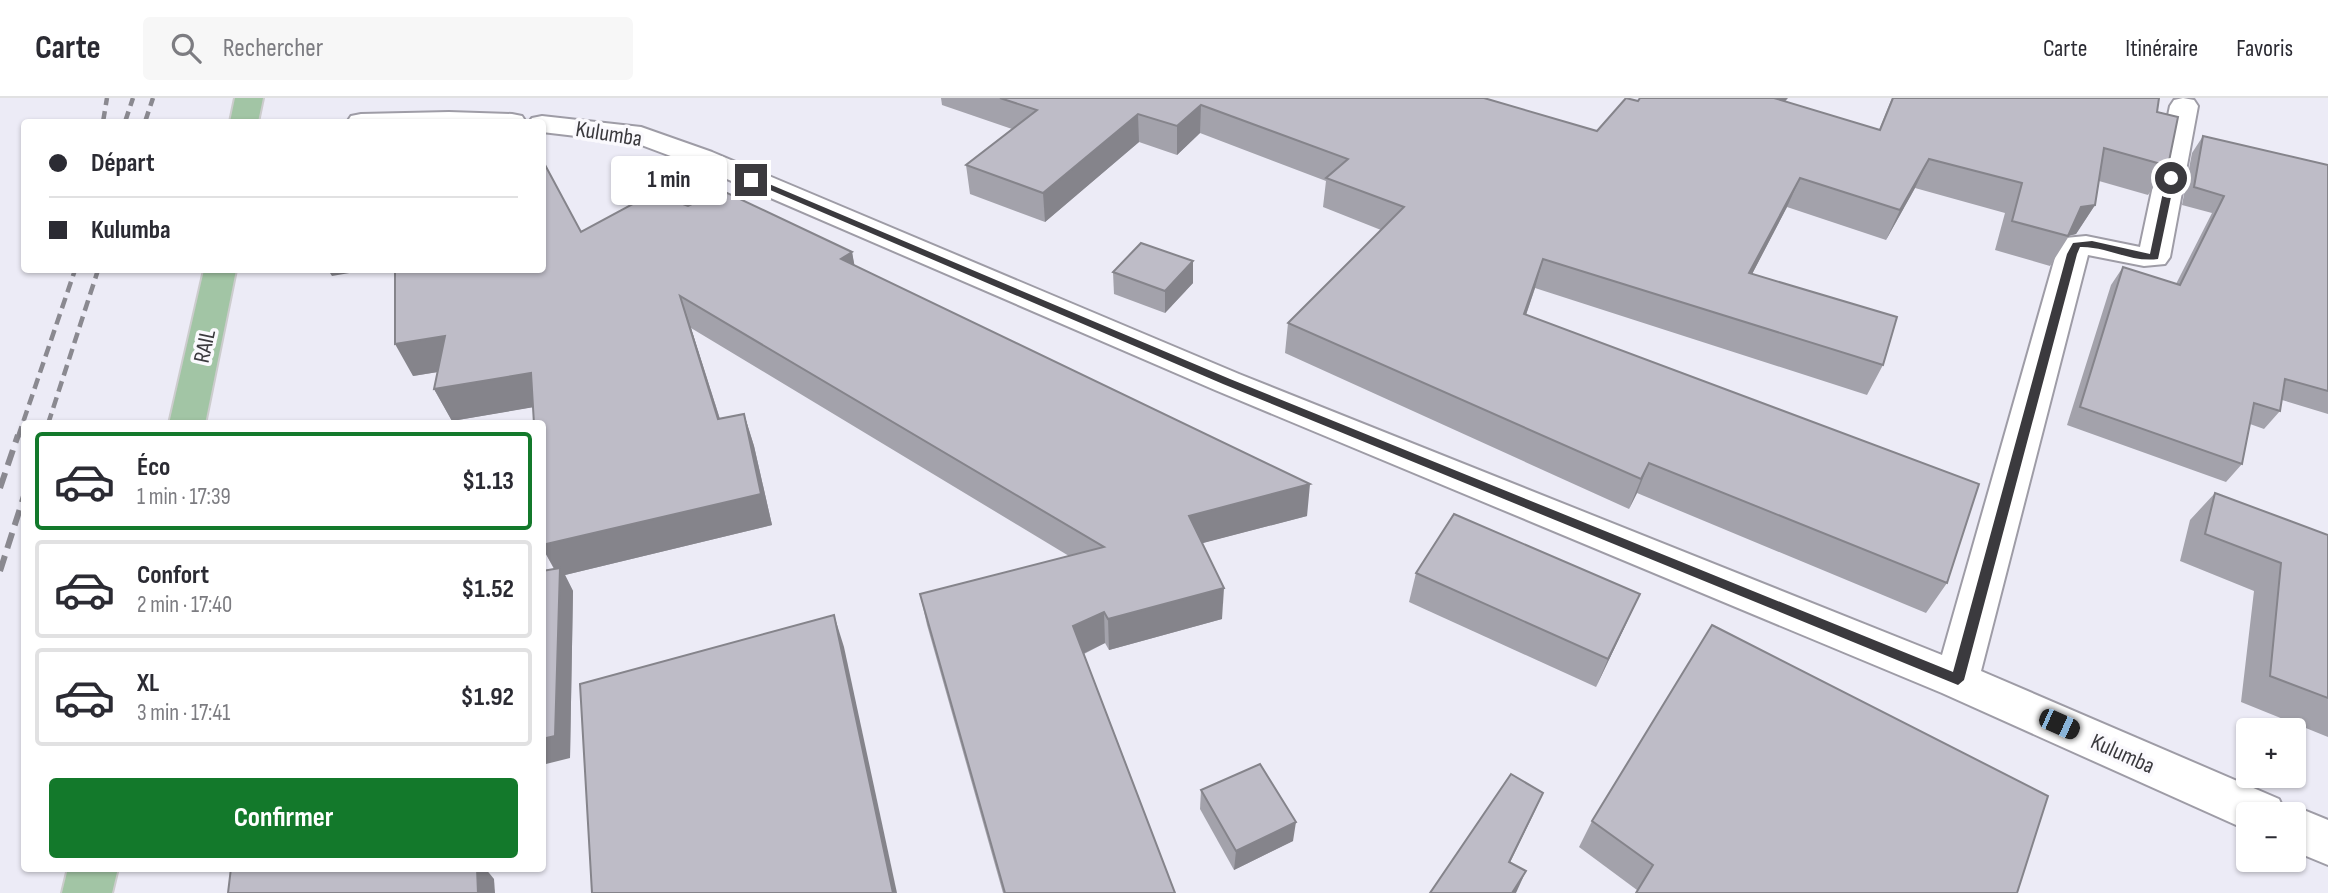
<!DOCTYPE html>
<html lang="fr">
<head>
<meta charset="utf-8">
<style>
  body { margin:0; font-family:"Sofia Sans Condensed",sans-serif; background:#f7f7f7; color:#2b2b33; height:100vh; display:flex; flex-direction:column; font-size:26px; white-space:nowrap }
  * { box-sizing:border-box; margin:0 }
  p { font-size:23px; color:#7c7c81 }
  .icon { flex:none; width:38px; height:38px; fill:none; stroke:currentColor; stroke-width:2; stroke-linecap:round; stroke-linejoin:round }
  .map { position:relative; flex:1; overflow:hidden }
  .panel { position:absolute; left:21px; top:322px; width:525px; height:452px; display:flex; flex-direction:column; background:#fff; border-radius:7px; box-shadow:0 2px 5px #0004 }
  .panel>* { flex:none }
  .banner { position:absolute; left:21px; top:21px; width:525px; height:154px; border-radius:7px; box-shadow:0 2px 5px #0004; display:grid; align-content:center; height:154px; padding:0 28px; background:#fff }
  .buttons { position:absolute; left:2236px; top:620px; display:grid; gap:14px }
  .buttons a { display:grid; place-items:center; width:70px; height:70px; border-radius:7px; background:#fff; box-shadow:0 2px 5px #0004; font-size:35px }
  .end { position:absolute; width:32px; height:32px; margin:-16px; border:9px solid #3b3a3e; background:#fff; box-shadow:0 0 0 4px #fff }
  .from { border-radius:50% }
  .bubble { position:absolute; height:49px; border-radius:7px; background:#fff; box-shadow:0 2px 5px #0004; font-size:23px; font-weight:700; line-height:49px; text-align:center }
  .car { position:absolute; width:21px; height:42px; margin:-21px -10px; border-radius:9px; box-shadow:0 0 5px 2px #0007; background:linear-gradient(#222 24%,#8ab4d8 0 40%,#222 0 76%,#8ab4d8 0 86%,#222 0) }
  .banner b { display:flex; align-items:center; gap:24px; height:66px; font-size:26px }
  .banner b+b { border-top:2px solid #e1e1e2 }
  .banner i { width:18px; height:18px; background:#2b2b33 }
  ul { padding:12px 0 0; list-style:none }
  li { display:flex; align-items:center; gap:21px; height:98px; margin:0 14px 10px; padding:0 14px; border:4px solid #e1e1e2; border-radius:7px }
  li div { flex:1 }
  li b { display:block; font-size:26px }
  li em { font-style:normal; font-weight:700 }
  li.selected { border-color:#13792b }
  li>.icon { width:63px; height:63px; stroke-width:1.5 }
  .action { display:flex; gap:14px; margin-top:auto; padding:14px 28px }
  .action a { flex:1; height:80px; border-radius:7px; background:#13792b; color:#fff; font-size:28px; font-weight:700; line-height:80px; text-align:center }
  header { display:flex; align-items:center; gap:42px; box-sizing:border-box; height:98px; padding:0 35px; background:#fff; border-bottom:2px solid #e1e1e2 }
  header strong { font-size:33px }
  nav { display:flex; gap:38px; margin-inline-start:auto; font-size:24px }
  .search { width:490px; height:63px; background:#f7f7f7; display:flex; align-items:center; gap:18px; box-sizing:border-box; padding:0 24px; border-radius:7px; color:#7c7c81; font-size:26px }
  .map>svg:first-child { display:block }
</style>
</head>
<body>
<header>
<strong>Carte</strong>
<div class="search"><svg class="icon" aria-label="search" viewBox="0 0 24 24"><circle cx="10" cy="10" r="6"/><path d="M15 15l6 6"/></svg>Rechercher</div>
<nav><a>Carte</a><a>Itinéraire</a><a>Favoris</a></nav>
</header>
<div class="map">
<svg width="2328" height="795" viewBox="0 0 2328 795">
  <rect width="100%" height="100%" fill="#ecebf6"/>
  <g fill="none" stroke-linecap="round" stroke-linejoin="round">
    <defs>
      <g id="minor">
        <path d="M2183,0L2194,2L2198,8L2170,159L2165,166L2144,168L2088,157L1981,573L2279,701L2284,712L2294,708L2328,722V767L2294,753V716H2249V732L2245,731L1942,595L1215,292L692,66L636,45L542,34V24H529L532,20L542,18L641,29L712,54L1239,276L1942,557L2056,156L2065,140L2086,138L2140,149L2170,8L2174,2Z"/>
        <path d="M449,14L512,16L522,18L526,24H347L351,18L361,16Z"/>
      </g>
      <g id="major">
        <path d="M235,0H263L258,24H230Z"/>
        <path d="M204,172H236L205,326H169Z"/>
        <path d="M68,770H118L112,795H62Z"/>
      </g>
    </defs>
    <!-- minor casing -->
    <use href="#minor" stroke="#9e9ca6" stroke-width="4"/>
    <!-- major casing -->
    <use href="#major" stroke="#cccccd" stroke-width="4"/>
    <!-- minor -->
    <use href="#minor" fill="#fff" fill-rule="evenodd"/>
    <!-- major -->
    <use href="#major" fill="#a2c5a5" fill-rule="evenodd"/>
    <!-- rail-far1 -->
    <g stroke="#8a8990" stroke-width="4.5" stroke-dasharray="11 6" stroke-linecap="butt">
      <path d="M103,24L107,0"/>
      <path d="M125,24L133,0"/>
      <path d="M145,24L153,0"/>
      <path d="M48,326L98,172"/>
      <path d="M18,339L75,172"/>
    </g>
    <!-- rail -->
    <g stroke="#8a8990" stroke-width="6" stroke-dasharray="16 8" stroke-linecap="butt">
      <path d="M0,390L18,337"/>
      <path d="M0,473L24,398"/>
    </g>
  </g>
  <!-- wall -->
  <g fill="#a3a2ab">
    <path d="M941,0H1484L1597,33L1638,3L1785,4L1879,32L1892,0H2159L2157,14L2168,68L2148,97L2099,83L2095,107L2076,136L2069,138L2050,168L1995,152L2005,115L1915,90L1886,142L1787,109L1752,176L1883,267L1867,297L1535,190L1526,217L1947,485L1926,515L1637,395L1629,411L1285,255L1288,225L1381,132L1323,109L1326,83L1200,35L1177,57L1139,44L1045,124L970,96L966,67L1012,31L942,7Z"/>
    <path d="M2203,38L2328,67V316L2282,302L2280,313L2264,331L2250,326L2242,366L2226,384L2067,327L2111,187L2123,169L2176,186L2212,115L2182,107L2192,55Z"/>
    <path d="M688,108L852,154L854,167L1307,418L1202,445L1222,521L1109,552L1105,545L1084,556L1175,795H1003L927,527L920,496L1069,458L691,230L720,321L744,316L754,348L772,427L565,477L573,493L570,660L554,471L542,449V326L533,309L452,323L434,291L438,274L413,278L581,134Z"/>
    <path d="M1113,174L1193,185L1165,215L1114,196Z"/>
    <path d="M2215,395L2328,437V639L2241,604L2254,493L2180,463L2190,422Z"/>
    <path d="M1416,475L1640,496L1596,589L1409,504Z"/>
    <path d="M1201,692L1293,743L1234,772L1200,711Z"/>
    <path d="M1592,723L2017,795L1637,792L1579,749Z"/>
  </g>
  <!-- shaded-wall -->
  <g fill="#85848b">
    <path d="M1774,0H1788L1763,29Z"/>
    <path d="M1201,7L1200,35L1177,57V28Z"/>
    <path d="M1138,16L1139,44L1045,124L1043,95Z"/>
    <path d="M1929,61L1915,90L1886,142L1900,112Z"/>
    <path d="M1800,80L1787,109L1737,205L1749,175Z"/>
    <path d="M2095,107L2076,136L2067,138L2081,109Z"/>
    <path d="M852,154L858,186L841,161Z"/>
    <path d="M1543,161L1535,190L1516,246L1524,216Z"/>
    <path d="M1193,163V185L1165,215V193Z"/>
    <path d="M328,172H367L332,178Z"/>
    <path d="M680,198L691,230L730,353L718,321Z"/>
    <path d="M445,238L462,270L413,278L395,246Z"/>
    <path d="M531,275L546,307L452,323L434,291Z"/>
    <path d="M744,316L754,348L772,427L565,477L573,493L570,660L542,667V641L559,479L542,449V447Z"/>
    <path d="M1649,365L1637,395L1629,411L1641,381Z"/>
    <path d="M1310,386L1307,418L1188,449L1189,418Z"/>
    <path d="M1224,490L1222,521L1109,552L1108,521Z"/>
    <path d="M1640,496L1627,524L1596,589L1608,561Z"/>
    <path d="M1104,514L1105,545L1076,559L1073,528Z"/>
    <path d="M834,517L844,549L897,795H893Z"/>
    <path d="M1543,695L1534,715L1501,783L1509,764Z"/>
    <path d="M1296,724L1293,743L1234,772L1236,753Z"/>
    <path d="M477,770H485L494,781L495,795H478Z"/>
    <path d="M1526,773L1516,795H1512Z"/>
  </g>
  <!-- building -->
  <g fill="#bebcc7" stroke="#85848b" stroke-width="2">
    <path d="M1000,0H1484L1597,33L1626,0L1638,3L1640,0H1774L1880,32L1893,0H2159L2157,14L2178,19L2168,68L2104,50L2095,107L2081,109L2068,138L2012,123L2022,85L1929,61L1900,112L1800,80L1749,175L1897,219L1883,267L1543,161L1524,216L1979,386L1947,485L1649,365L1641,381L1288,225L1404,109L1326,80L1348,61L1201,7L1177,28L1138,16L1043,95L966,67L1037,12Z"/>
    <path d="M2203,38L2328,67V293L2285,281L2280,313L2254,305L2242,366L2080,309L2123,169L2180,187L2224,98L2194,89Z"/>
    <path d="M542,65H544L581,134L653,95L688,108L721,92L852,154L841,161L1310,386L1189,418L1224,490L1108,521L1104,514L1073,528L1175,795H1005L920,496L1104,449L680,198L718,321L744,316L761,396L542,447V326H534L531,275L434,291L445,238L395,246V172H542Z"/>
    <path d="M1141,145L1193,163L1165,193L1113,174Z"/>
    <path d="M2215,395L2328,437V600L2270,578L2281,465L2205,436Z"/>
    <path d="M1454,416L1640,496L1608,561L1416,475Z"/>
    <path d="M560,470L555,638L542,641V473Z"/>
    <path d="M834,517L893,795H592L580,586Z"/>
    <path d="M1712,527L2048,698L2017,795H1636L1653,767L1592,723Z"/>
    <path d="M1260,666L1296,724L1236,753L1201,692Z"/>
    <path d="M1511,676L1543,695L1509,764L1526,773L1512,795H1430Z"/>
    <path d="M231,770H477L478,795H228Z"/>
  </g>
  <!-- route -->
  <path fill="#3b3a3e" d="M2171,77L2175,80L2158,161C2131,165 2106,148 2080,149L2077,156L1964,582L1958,587L1223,286L747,82L755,80L1230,281L1953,574L2067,156L2073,145L2092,143L2150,156L2166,80Z"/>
  <g text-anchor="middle" stroke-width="7" stroke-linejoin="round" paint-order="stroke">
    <!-- street labels -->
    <g font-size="23" fill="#3b3a3e" stroke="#faf9fd">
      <text transform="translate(609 35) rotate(9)" y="8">Kulumba</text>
      <text transform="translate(204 248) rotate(-78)" y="8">RAIL</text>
      <text transform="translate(2123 655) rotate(24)" y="8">Kulumba</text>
    </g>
  </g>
</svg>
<div class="buttons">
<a>+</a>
<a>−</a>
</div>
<i class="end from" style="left:2171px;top:80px"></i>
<i class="end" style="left:751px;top:82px"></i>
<div class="bubble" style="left:611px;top:58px;width:116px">1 min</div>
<i class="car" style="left:2059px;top:626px;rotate:114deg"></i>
<div class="banner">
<b><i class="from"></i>Départ</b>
<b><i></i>Kulumba</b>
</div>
<section class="panel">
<ul>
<li class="selected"><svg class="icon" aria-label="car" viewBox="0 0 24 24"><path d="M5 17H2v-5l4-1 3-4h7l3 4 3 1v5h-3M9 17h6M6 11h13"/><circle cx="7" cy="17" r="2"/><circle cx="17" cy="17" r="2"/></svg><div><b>Éco</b><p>1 min · 17:39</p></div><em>$1.13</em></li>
<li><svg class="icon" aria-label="car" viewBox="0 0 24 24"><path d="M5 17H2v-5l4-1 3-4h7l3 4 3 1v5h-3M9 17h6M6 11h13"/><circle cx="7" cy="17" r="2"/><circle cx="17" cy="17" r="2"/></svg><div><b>Confort</b><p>2 min · 17:40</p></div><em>$1.52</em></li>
<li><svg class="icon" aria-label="car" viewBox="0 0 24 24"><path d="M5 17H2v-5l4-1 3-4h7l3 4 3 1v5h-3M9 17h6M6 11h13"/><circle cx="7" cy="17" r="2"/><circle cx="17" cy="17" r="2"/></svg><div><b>XL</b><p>3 min · 17:41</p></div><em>$1.92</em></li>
</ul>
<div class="action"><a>Confirmer</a></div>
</section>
</div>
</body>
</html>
